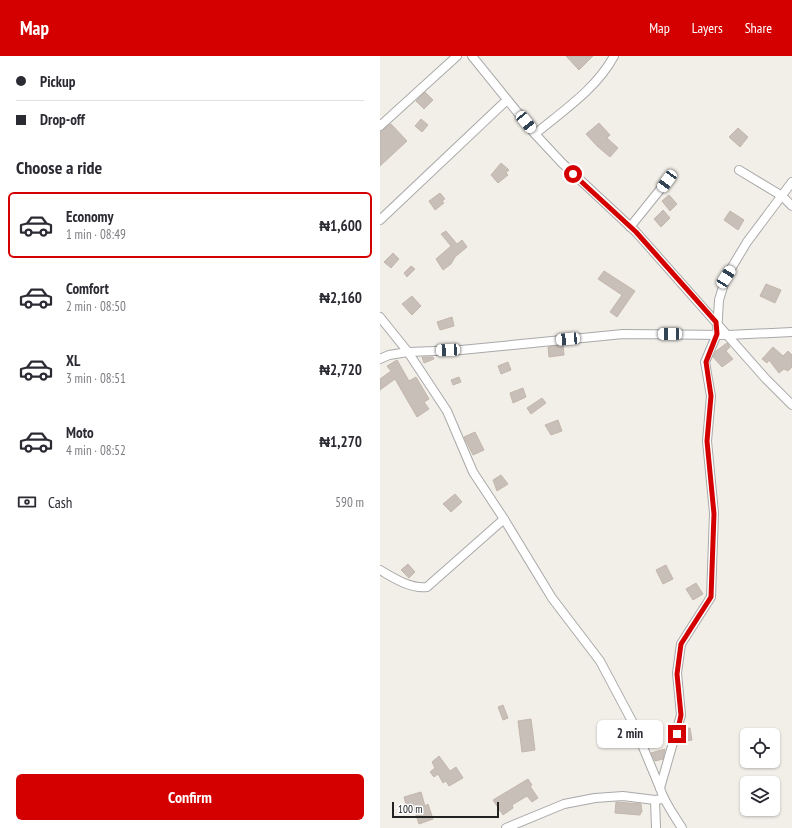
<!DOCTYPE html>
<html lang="en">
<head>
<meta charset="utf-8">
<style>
  body { margin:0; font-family:"PT Sans Narrow",sans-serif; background:#f2f2f3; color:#2b2b33; height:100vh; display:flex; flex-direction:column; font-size:15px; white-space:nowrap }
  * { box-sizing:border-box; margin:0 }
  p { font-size:13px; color:#7c7c81 }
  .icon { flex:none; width:22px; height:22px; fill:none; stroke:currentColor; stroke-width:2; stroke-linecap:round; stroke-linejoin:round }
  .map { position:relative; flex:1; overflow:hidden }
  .side { display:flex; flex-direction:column; background:#fff; width:380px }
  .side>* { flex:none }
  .top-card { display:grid; align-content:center; height:88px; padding:0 16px; background:#fff }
  .buttons { position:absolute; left:360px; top:672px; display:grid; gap:8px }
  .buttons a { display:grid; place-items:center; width:40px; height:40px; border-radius:6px; background:#fff; box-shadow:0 1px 3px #0004; font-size:20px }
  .scale { position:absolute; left:12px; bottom:10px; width:107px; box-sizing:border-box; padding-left:4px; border:2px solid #222; border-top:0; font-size:11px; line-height:14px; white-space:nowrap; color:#222; -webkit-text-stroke:3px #fff; paint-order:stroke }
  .end { position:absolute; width:18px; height:18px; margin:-9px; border:5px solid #d40000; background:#fff; box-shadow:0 0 0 2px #fff }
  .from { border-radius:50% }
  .bubble { position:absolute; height:28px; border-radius:6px; background:#fff; box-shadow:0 1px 3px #0004; font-size:13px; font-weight:700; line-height:28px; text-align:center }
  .car { position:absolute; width:12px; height:24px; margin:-12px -6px; border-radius:5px; box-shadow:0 0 3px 1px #0007; background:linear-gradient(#fff 24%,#345 0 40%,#fff 0 76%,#345 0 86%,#fff 0) }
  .top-card b { display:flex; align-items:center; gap:14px; height:38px; font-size:15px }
  .top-card b+b { border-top:1px solid #e1e1e2 }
  .top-card i { width:10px; height:10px; background:#2b2b33 }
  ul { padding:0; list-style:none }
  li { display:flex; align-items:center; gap:12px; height:66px; margin:0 8px 6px; padding:0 8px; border:2px solid transparent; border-radius:6px }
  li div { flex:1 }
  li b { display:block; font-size:15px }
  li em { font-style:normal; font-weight:700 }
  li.on { border-color:#d40000 }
  li>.icon { width:36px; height:36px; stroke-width:1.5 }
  h2 { padding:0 16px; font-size:18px; line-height:48px }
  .pay { display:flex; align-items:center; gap:10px; height:44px; padding:0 16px; font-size:15px }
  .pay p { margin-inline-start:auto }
  .primary-button { display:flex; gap:8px; margin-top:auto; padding:8px 16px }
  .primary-button a { flex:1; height:46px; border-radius:6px; background:#d40000; color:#fff; font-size:16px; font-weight:700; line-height:46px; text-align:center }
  header { display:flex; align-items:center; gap:24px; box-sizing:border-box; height:56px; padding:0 20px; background:#d40000; color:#fff }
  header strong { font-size:19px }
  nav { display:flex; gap:22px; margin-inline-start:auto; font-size:14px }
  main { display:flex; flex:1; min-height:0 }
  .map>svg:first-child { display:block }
</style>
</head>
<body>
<header>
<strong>Map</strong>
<nav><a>Map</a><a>Layers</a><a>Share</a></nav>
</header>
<main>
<section class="side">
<div class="top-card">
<b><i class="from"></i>Pickup</b>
<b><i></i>Drop-off</b>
</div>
<h2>Choose a ride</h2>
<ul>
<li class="on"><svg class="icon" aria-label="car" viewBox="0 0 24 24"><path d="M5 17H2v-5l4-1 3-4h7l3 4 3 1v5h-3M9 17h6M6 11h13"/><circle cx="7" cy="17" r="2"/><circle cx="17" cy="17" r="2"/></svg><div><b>Economy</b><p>1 min · 08:49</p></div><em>₦1,600</em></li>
<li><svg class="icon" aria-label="car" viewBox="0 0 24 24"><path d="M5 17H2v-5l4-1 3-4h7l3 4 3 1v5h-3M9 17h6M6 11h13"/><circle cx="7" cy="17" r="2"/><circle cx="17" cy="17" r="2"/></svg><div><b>Comfort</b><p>2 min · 08:50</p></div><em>₦2,160</em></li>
<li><svg class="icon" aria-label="car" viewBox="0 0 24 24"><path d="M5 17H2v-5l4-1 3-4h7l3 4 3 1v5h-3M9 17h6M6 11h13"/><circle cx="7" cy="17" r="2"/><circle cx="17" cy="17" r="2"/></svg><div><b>XL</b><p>3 min · 08:51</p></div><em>₦2,720</em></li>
<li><svg class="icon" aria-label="car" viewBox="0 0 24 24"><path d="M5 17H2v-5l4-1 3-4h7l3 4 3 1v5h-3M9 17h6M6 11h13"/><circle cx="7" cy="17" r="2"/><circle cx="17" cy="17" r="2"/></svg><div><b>Moto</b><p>4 min · 08:52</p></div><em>₦1,270</em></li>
</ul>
<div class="pay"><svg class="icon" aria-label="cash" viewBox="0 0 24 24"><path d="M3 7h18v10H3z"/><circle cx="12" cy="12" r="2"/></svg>Cash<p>590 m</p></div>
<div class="primary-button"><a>Confirm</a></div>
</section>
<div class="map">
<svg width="412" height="772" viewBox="0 0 412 772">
  <rect width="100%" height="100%" fill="#f2efe9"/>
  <!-- building -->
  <g fill="#c7bfb8" stroke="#c4b6ab">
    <path d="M186,0H213L199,14Z"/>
    <path d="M45,36L53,44L44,53L36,45Z"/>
    <path d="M41,63L48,69L42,76L35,70Z"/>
    <path d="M219,67L230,79L227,82L238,92L230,101L217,90L206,78Z"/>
    <path d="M11,68L27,85L0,110V75Z"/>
    <path d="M358,72L368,81L360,91L349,81Z"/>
    <path d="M121,107L129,114L126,117L128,119L118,127L111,119Z"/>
    <path d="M60,137L65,143L62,145L64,147L55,154L49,145Z"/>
    <path d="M289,139L297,148L290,155L282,145Z"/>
    <path d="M283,154L290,162L281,171L274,163Z"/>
    <path d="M350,155L364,164L358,174L344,164Z"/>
    <path d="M66,175L77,188L82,184L87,191L75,201L71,208L63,214L56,203L71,190L61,178Z"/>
    <path d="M13,197L19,203L11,212L4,206Z"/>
    <path d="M31,210L35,213L27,221L24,217Z"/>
    <path d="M224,215L255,235L237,261L230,256L242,239L218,223Z"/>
    <path d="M386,228L401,234L395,247L380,240Z"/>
    <path d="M32,240L41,250L32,259L22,248Z"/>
    <path d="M72,261L74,270L60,274L57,266Z"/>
    <path d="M347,287L350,291L346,295L353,303L342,311L333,301L336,295Z"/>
    <path d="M183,289L184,299L169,301L168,291Z"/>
    <path d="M393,291L403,300L408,295L412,299V311L408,315L404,313L399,317L389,304L387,307L382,303Z"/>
    <path d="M42,301H53L54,303L44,307Z"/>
    <path d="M17,304L29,325L36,321L49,343L44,346L49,353L37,361L15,323L0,334V323L11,315L7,310Z"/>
    <path d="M128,306L131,314L121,318L118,310Z"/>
    <path d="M79,321L81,326L73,329L71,324Z"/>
    <path d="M143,332L146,341L133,347L130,337Z"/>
    <path d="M162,342L166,347L151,358L147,352Z"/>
    <path d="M178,364L182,375L171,379L165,369Z"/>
    <path d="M95,376L104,394L93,399L84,381Z"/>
    <path d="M121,419L128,428L117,435L113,424Z"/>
    <path d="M75,438L82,446L71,456L63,448Z"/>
    <path d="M28,508L35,516L29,522L21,514Z"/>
    <path d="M286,509L293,523L283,528L276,514Z"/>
    <path d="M316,527L323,538L313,544L306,533Z"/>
    <path d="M123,649L128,662L123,664L118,651Z"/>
    <path d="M151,663L155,694L142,696L138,665Z"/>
    <path d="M310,672L312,684L299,686L303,673Z"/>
    <path d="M285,693L283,703L275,705L271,697Z"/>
    <path d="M59,700L70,715L76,711L83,722L69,730L66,725L63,727L58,718L54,721L50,716L55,712L52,706Z"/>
    <path d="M148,723L152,729L150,730L158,742L152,746L147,740L132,749L133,752L123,759L113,744Z"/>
    <path d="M41,736L45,750L48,748L53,763L39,768L33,750L27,752L24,741Z"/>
    <path d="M236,746L261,748L262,756H261L260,759L235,757Z"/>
  </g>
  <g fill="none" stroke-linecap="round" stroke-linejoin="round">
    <defs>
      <g id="street">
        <path d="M92,0L155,78L182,107L256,176L386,323L412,349"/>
        <path d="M0,70L77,0"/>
        <path d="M155,78C184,54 216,33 234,0"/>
        <path d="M359,114L402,140L412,150"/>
        <path d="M0,164L127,44"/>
        <path d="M250,171L287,125"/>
        <path d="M0,261L28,296L67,355L93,416L124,463L172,542L220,605L253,667L280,732C284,746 294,759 302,772"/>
        <path d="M0,303L9,299L28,296L81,294L243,278L348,279L412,276"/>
        <path d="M0,514C14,522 30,533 47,531L124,463"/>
        <path d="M280,732L301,659L297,617L301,588L331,541L334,457L327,385L331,340L325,306L337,278L339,244L346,221L367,186L412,126"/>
        <path d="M275,744L276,772"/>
        <path d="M126,772L184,748L215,742L243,740L275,744L283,743"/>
      </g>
    </defs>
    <!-- street casing -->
    <use href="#street" stroke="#a9a9a9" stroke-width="10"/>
    <!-- street -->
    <use href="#street" stroke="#fff" stroke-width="8"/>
  </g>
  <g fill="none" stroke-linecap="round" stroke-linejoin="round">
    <!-- route -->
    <path stroke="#d40000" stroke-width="5" d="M193,118L256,176L336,266L337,278L326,306L331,340L327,385L334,458L331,541L301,588L297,618L301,659L297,678"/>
  </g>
</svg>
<div class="buttons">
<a><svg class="icon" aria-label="locate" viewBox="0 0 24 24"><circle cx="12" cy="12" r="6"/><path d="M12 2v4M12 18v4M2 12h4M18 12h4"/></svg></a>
<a><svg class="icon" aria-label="layers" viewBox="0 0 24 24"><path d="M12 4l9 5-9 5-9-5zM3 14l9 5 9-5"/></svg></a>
</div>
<div class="scale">100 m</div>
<i class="end from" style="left:193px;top:118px"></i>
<i class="end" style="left:297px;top:678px"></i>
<div class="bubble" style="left:217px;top:664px;width:66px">2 min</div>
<i class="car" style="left:146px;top:66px;rotate:141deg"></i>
<i class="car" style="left:287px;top:125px;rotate:216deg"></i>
<i class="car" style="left:346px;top:221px;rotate:32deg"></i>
<i class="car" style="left:290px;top:278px;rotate:270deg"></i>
<i class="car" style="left:188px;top:283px;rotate:265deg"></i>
<i class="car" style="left:68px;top:294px;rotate:267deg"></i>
</div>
</main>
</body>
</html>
